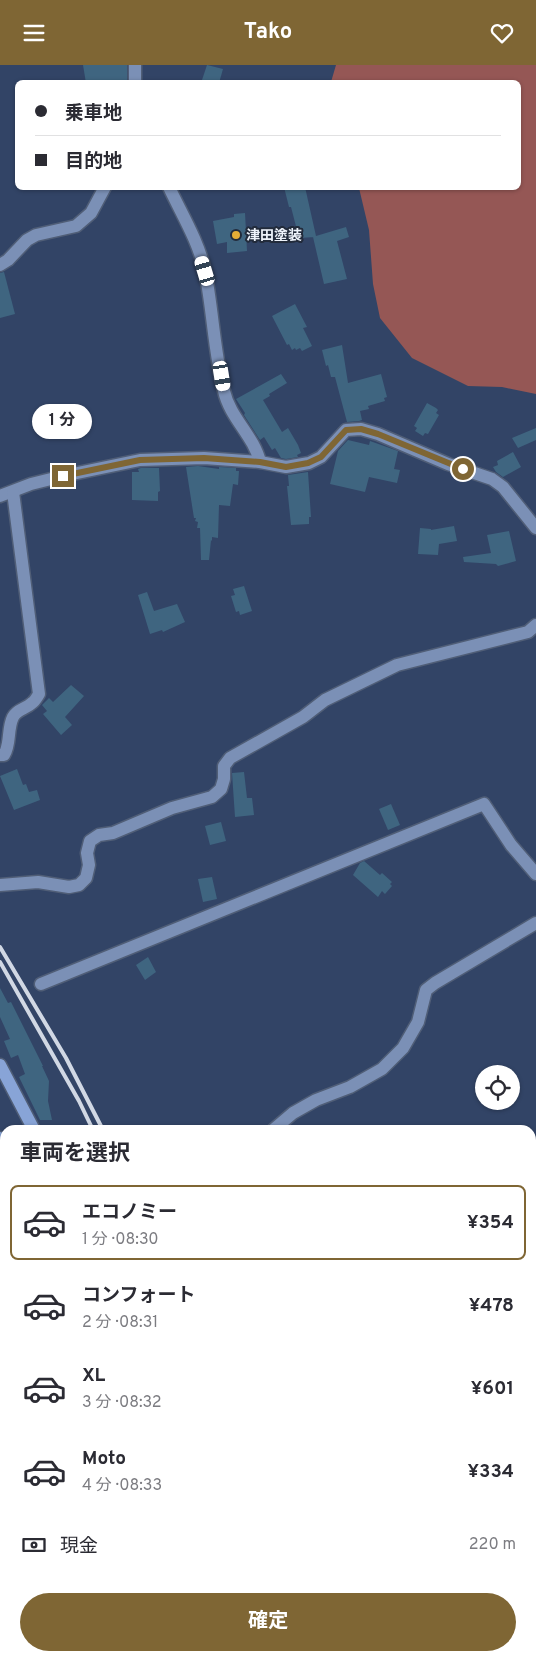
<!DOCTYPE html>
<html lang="ja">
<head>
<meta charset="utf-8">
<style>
  body { margin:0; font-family:Overpass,"Noto Sans JP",sans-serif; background:#f7f7f7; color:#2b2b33; height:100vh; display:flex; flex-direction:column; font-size:19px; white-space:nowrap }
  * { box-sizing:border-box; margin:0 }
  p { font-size:16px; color:#7c7c81 }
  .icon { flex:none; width:28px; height:28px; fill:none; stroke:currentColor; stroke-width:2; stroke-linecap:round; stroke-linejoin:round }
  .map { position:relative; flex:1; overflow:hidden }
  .drawer { position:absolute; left:0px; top:1060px; width:536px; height:536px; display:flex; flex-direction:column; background:#fff; border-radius:15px 15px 0 0; box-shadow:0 1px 4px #0004 }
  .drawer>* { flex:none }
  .guide { position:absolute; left:15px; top:15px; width:506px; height:110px; border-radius:8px; box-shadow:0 1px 4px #0004; display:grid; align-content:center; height:110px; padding:0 20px; background:#fff }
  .controls { position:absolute; left:475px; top:1000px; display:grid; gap:10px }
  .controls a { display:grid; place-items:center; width:45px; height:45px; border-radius:50%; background:#fff; box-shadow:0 1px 4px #0004; font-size:25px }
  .end { position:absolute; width:22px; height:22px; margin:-11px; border:6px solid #7f6634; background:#fff; box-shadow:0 0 0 2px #fff }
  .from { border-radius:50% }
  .bubble { position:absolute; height:35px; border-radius:18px; background:#fff; box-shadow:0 1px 4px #0004; font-size:16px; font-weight:700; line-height:35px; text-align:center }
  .car { position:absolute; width:15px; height:30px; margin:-15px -8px; border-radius:6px; box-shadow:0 0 4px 1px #0007; background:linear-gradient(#fff 24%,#345 0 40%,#fff 0 76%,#345 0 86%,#fff 0) }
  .guide b { display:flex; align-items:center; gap:18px; height:48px; font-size:19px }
  .guide b+b { border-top:1px solid #e1e1e2 }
  .guide i { width:12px; height:12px; background:#2b2b33 }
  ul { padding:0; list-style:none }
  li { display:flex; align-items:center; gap:15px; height:75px; margin:0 10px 8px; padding:0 10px; border:2px solid transparent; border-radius:8px }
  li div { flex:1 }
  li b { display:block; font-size:19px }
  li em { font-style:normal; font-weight:700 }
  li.active { border-color:#7f6634 }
  li>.icon { width:45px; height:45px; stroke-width:1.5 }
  h2 { padding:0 20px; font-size:22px; line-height:60px }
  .pay { display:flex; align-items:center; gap:12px; height:55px; padding:0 20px; font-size:19px }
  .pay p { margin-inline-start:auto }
  .primary-button { display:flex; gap:10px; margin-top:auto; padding:10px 20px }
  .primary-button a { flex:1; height:58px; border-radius:30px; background:#7f6634; color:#fff; font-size:20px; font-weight:700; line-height:58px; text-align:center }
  header { display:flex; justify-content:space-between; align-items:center; height:65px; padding:0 20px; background:#7f6634; color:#fff; font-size:22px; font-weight:700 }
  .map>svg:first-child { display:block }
</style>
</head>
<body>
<header><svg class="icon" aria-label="menu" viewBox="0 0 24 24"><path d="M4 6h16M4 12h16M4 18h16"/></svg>Tako<svg class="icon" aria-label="heart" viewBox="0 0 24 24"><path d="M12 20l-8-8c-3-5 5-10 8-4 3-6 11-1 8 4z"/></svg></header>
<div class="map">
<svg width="536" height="1596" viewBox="0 0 536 1596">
  <rect width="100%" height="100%" fill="#324466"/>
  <!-- green -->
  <g fill="#955755">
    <path d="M336,0H536V329L502,322L468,321L412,293L380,253L373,219L369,165L359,123L519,122V18L331,17Z"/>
    <path d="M0,1549H5V1591H65L67,1596H0Z"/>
  </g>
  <!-- building -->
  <g fill="#3f6580">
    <path d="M83,0H127V18H86Z"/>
    <path d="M207,0L223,4L219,18H201Z"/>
    <path d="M284,122H305L316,171L346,162L349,172L337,176L347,214L324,219L313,172H315L299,173L291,142H289Z"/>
    <path d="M245,148L247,186L227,188V177L217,179L213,156L234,152V149Z"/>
    <path d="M4,207L15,249L0,253V208Z"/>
    <path d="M295,239L307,262L303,263L312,281L302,286L300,283L296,285L295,283L292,285L289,279L287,280L272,251Z"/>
    <path d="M342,280L348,318L381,309L387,332L384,333L385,336L368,341L369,344L360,346L362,355L359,356L347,357L335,312H331L328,300L326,301L322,285Z"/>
    <path d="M281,309L287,318L269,329L270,331L263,335L282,367L288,363L298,380L301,388L297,390L298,392L286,394L281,393L275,383L272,385L264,372L260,375L244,350L245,348L236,334Z"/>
    <path d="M427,338L436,343L438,345L436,348L439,350L428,369L425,368L423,371L415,366L417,363L414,361Z"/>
    <path d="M536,363V375L518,383L512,373Z"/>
    <path d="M348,375L369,380L370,376L398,386L394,404L400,405L397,418L369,412L365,427L330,419L338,386Z"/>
    <path d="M513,387L521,402L503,412L496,407L493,402L498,400L497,396Z"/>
    <path d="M198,401L219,404V402L236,403V406H239L238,420L233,419L230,441L219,440L218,473L212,472V476L211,475L209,495H201L200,463H197L198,457L195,456L196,453H194L186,402Z"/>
    <path d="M141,403H159L160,426L158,427V436L132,435V407H139L138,404Z"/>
    <path d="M308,407L311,452H309V459L291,460L287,421H289L288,410Z"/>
    <path d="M454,461L457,476L439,479L438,490L418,489L420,463L431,464V465Z"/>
    <path d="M509,466L516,496L498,501L496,499L464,497L463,492L491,488L487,470Z"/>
    <path d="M244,521L252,546L240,550L239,546L236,547L231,531L235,530L233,524Z"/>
    <path d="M147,527L154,546L177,539L185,557L163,567L162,565L150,569L138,530Z"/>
    <path d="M71,620L84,631L65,652L72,660L61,670L43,649L47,646L42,640L49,633L53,637Z"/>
    <path d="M17,704L23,720L26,719L29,727L37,725L40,735L14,745L0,711Z"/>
    <path d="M244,707L247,733H252L254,750L235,752L232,708Z"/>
    <path d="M391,739L400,760L388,765L379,744Z"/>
    <path d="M221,757L226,776L210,780L205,761Z"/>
    <path d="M364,796L380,810L382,808L392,817L390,819L392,821L385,829L382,826L378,832L353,810L360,798Z"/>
    <path d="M212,812L217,834L203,837L198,814Z"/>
    <path d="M148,892L156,907L145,915L136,900Z"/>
    <path d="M0,923L8,938L11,937L43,1001H42L49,1016L48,1036L52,1055H40L19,1012L25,1009L18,990L11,993L4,976L10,974L0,952Z"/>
  </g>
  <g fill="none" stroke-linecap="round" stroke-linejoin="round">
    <defs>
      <g id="minor">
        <path d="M135,18V0"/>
        <path d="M169,122C182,150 198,175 205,206C213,246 214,287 224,326C230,353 254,371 260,397"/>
        <path d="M0,200L8,195L27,175L36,170L76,161L91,148L105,122"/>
        <path d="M0,431L31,419L63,411L140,395L204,393L260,397L286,402L309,398L321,392L346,365L361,364L378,369L448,399L492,414L503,422L536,463"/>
        <path d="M0,690H4C11,679 7,664 13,652C17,644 26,644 32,638C35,636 37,632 39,629L13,427"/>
        <path d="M0,820L38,817L69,822L79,820L86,813L89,800L87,788L90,776L99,770L113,768L172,743L212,732L221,724L224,714V701L230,693L303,652L325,635L397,600L528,567L536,560"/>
        <path d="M41,919L484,739L511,780L536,809"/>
        <path d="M273,1065L293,1048L316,1035L350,1022L382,1004L403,983L418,957L426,925L435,918L536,858"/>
        <path d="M0,1091L5,1105"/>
        <path d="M531,1439L536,1435"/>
        <path d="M531,1558L536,1561"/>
        <path d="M154,1591L155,1596"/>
        <path d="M376,1596L387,1591"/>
      </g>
      <g id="major">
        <path d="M0,1000L34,1065"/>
        <path d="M0,1073L5,1078"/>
        <path d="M317,1591L319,1596"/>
      </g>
    </defs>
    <!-- minor casing -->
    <use href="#minor" stroke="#505e77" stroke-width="15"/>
    <!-- major casing -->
    <use href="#major" stroke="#505e77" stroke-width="15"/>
    <!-- minor -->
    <use href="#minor" stroke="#7b90b6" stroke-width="12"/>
    <!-- major -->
    <use href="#major" stroke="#88a4d7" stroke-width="12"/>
    <!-- rail -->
    <g stroke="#d1d8e4" stroke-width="4">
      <path d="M0,882L66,993L103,1065"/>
      <path d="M0,897L79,1036L93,1065"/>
      <path d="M351,1591L353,1596"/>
      <path d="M361,1591L364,1596"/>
    </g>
  </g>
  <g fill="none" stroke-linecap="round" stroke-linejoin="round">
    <!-- route -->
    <path stroke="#7f6634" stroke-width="6" d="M63,411L140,395L204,393L260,397L286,402L308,398L321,392L346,365L361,364L378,369L463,404"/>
  </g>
  <!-- markers -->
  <circle fill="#e5ad36" stroke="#222b3b" stroke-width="2" cx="236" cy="170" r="5"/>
  <g text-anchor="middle" stroke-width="4" stroke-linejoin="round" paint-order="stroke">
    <!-- poi labels -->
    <g font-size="14" font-weight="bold" fill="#eef3fb" stroke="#222b3b" text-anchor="start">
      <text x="246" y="175">津田塗装</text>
    </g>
  </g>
</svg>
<div class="controls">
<a><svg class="icon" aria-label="locate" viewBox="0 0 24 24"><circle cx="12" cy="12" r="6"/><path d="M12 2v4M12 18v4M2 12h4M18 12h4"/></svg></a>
</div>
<i class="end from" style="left:463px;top:404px"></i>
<i class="end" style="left:63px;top:411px"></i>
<div class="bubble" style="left:32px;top:339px;width:60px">1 分</div>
<i class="car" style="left:205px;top:206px;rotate:343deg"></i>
<i class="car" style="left:222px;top:311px;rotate:171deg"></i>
<div class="guide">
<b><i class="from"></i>乗車地</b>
<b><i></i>目的地</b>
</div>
<section class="drawer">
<h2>車両を選択</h2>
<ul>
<li class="active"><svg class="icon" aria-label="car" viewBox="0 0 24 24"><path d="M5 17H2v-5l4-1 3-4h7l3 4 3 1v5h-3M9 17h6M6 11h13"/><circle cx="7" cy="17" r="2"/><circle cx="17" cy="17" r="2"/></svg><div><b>エコノミー</b><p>1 分 · 08:30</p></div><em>¥354</em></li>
<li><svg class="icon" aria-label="car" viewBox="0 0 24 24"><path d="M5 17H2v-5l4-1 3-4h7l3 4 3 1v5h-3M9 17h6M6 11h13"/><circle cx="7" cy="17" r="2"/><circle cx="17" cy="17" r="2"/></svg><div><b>コンフォート</b><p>2 分 · 08:31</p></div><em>¥478</em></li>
<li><svg class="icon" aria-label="car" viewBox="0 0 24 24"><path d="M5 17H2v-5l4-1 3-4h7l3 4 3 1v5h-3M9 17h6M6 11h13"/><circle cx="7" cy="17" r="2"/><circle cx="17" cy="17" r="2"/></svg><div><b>XL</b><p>3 分 · 08:32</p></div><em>¥601</em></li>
<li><svg class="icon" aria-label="car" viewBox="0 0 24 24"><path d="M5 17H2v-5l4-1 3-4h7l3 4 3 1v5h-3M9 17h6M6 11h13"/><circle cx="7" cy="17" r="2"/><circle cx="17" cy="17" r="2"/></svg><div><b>Moto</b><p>4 分 · 08:33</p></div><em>¥334</em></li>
</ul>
<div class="pay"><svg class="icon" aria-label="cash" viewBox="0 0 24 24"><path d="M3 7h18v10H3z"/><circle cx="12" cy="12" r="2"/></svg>現金<p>220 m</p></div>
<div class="primary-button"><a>確定</a></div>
</section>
</div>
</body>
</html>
